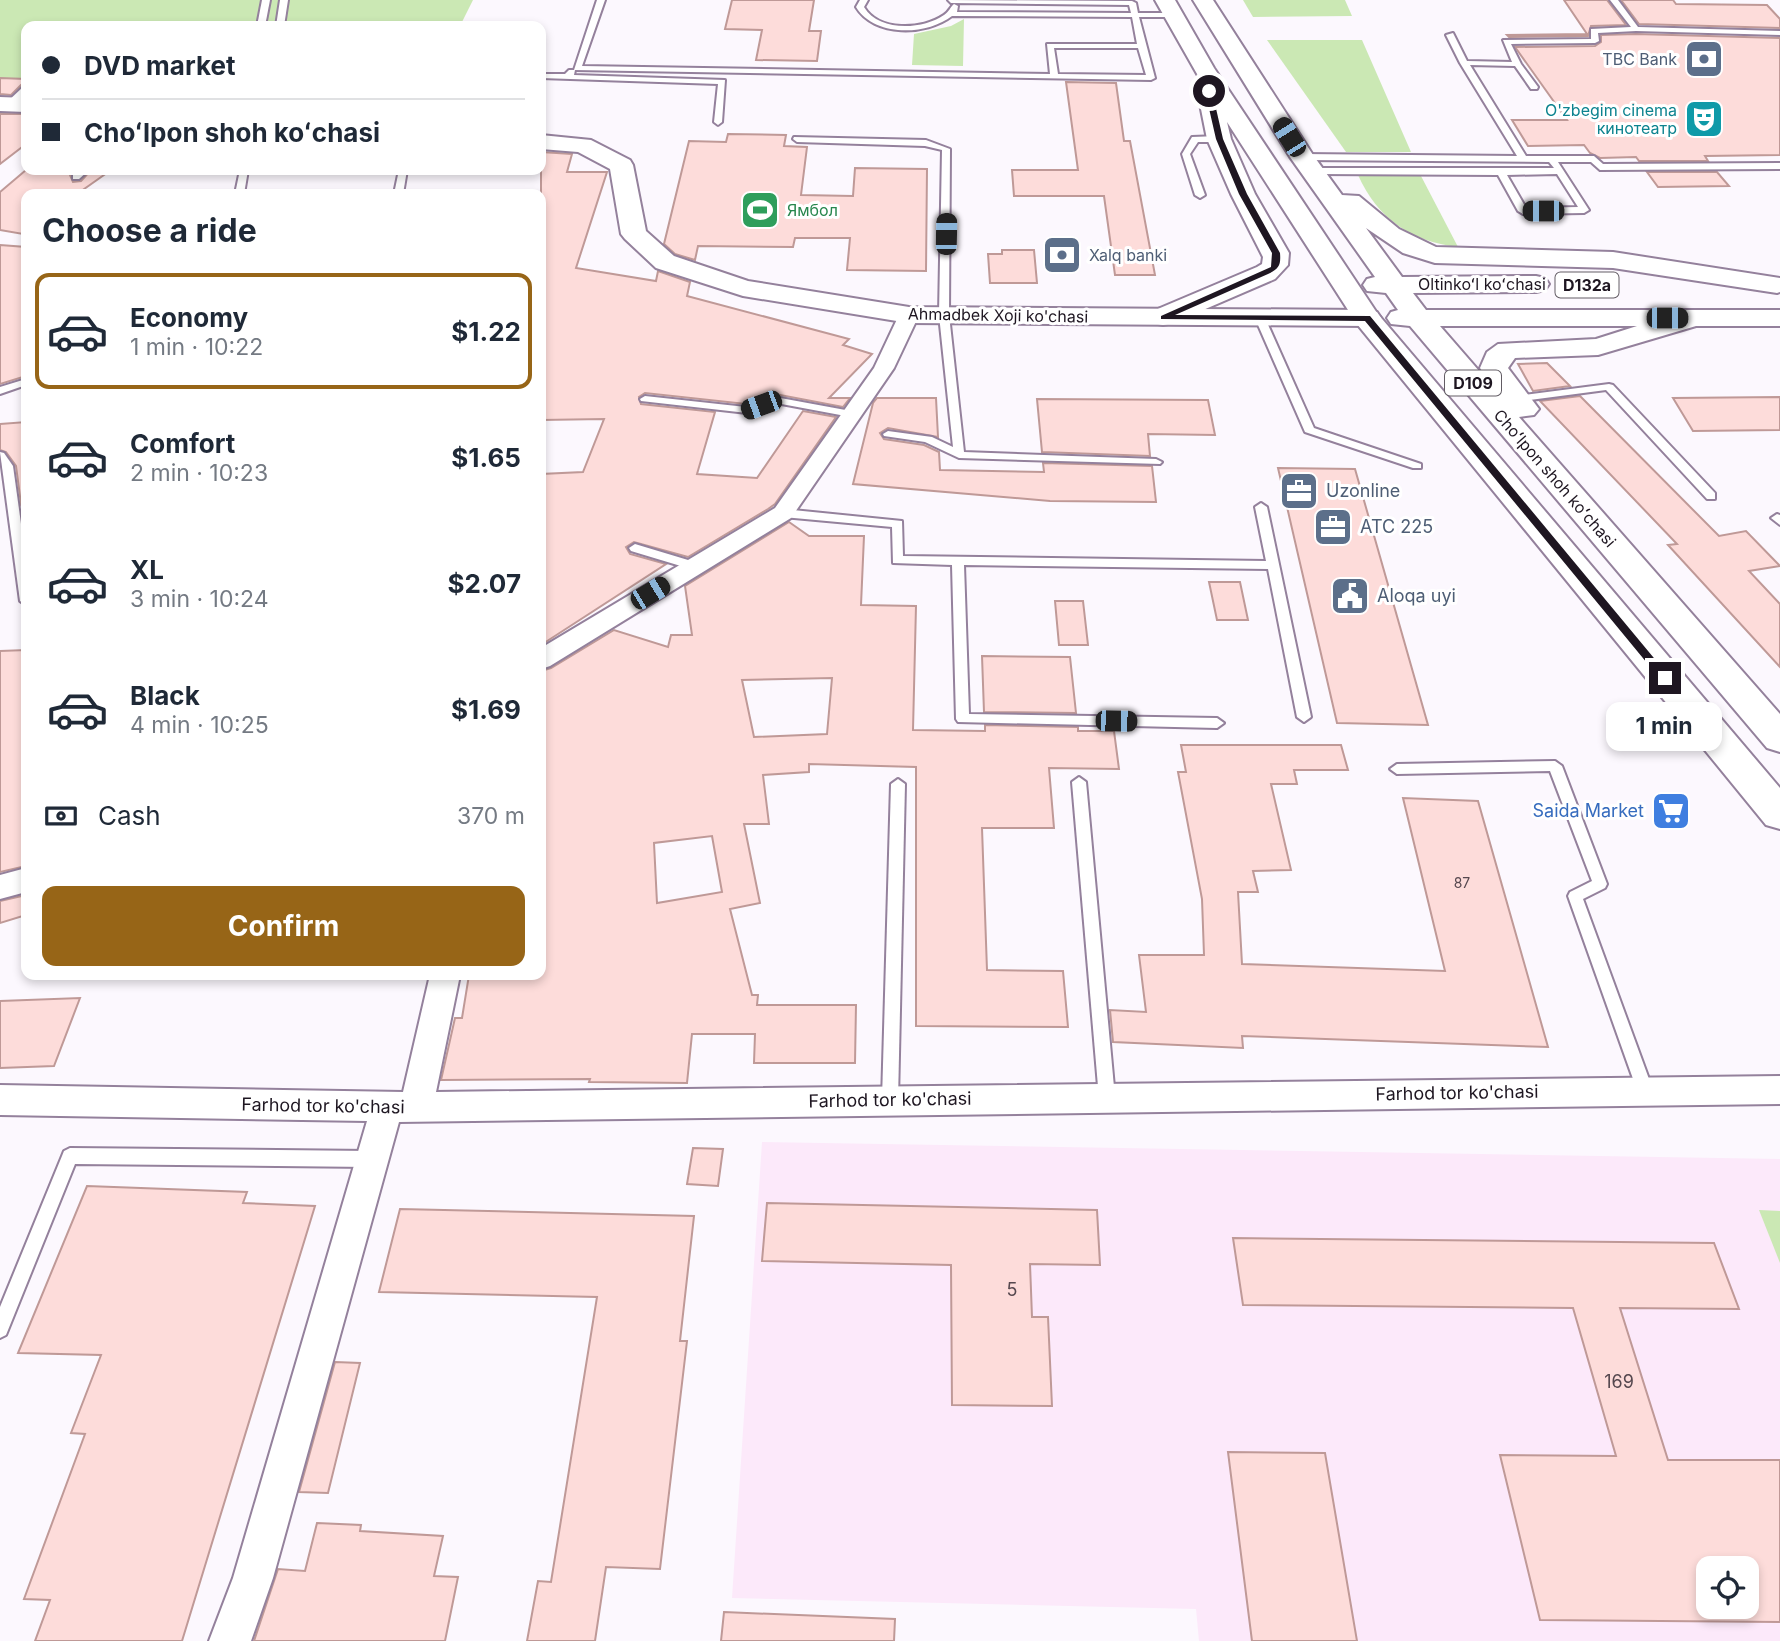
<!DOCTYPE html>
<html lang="en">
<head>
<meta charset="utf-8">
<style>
  body { margin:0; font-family:Inter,sans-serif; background:#f2f2f3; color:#1f2937; height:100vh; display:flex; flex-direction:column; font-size:26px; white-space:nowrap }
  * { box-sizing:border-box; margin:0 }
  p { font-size:23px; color:#747a83 }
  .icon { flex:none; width:38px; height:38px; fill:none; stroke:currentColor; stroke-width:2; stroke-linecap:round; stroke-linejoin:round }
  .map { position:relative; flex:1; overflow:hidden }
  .sheet { position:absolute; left:21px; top:189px; width:525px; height:791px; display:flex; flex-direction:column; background:#fff; border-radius:14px; box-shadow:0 4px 10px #0003 }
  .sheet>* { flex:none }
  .top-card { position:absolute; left:21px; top:21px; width:525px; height:154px; border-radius:14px; box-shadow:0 4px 10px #0003; display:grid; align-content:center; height:154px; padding:0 21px; background:#fff }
  .fabs { position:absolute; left:1696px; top:1556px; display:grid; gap:14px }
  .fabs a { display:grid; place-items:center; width:63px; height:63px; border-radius:14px; background:#fff; box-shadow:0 4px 10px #0003; font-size:35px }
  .end { position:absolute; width:32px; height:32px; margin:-16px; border:9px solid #1e1621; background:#fff; box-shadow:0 0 0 4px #fff }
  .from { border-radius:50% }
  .bubble { position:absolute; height:49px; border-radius:14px; background:#fff; box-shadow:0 4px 10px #0003; font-size:23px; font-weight:700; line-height:49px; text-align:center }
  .car { position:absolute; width:21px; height:42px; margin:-21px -10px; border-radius:9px; box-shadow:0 0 5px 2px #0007; background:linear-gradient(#222 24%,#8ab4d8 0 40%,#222 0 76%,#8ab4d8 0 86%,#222 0) }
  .top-card b { display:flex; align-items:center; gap:24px; height:66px; font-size:26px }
  .top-card b+b { border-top:2px solid #e0e1e3 }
  .top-card i { width:18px; height:18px; background:#1f2937 }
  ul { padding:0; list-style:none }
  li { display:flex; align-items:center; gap:21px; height:116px; margin:0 14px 10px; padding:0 7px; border:4px solid transparent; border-radius:14px }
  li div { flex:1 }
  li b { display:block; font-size:26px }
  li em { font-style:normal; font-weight:700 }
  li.active { border-color:#976517 }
  li>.icon { width:63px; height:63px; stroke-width:1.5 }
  h2 { padding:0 21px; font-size:32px; line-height:84px }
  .pay { display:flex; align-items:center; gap:18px; height:77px; padding:0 21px; font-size:26px }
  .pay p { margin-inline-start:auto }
  .action { display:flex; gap:14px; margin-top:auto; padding:14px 21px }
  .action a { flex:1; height:80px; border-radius:14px; background:#976517; color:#fff; font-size:28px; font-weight:700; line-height:80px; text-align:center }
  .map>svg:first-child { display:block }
</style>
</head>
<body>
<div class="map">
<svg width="1780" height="1641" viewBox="0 0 1780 1641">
  <rect width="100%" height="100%" fill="#fcf8fe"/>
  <!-- education -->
  <path fill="#fce9fa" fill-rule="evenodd" d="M762,1142L1780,1159V1641H1199L1196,1609L732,1598ZM1708,1568H1746V1606H1708Z"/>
  <!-- green -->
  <g fill="#cbe8b4">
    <path d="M0,0H473L460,26H26V90L0,88Z"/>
    <path d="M1243,0H1345L1352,16L1253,17Z"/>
    <path d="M964,19L963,66L912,65L914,34L951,26Z"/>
    <path d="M1267,40H1362L1411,152H1346Z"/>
    <path d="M1358,175L1421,176L1458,247C1410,241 1378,219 1358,175Z"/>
    <path d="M1759,1210L1780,1211V1263Z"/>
  </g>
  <!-- building -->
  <g fill="#fddcda" stroke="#bf9997" stroke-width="2" fill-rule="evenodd">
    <path d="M732,0H814L809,31H821L817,61L756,60L762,30L725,29Z"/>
    <path d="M1564,0H1607L1626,25L1591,26L1588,36L1509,37L1507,35L1587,34Z"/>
    <path d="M1621,0H1673L1676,4L1767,5L1780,19V28L1639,24Z"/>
    <path d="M1636,34L1780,38V155L1705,156L1708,161H1639L1636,157L1600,158L1590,153L1584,145L1528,146L1512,120H1567L1515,47L1595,46L1601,42V35Z"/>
    <path d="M0,78L26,79V84L21,85L11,95L0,94Z"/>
    <path d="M1066,82L1116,83L1124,141H1130L1155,275H1115L1104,196H1014L1012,170H1078Z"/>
    <path d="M0,114H26V144L0,164Z"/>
    <path d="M728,134L786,135L784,146L807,147L801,195L853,196L855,168L927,169L926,271L847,270L850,238H795L793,247L698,246L695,260L675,254L664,244L689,141L726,142Z"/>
    <path d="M541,152L572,154L567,172H607L576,268L656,281L658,271L690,282L687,296L849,339L843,345L872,354L829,398H850L843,407L775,394L746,404L645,393L639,397L641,404L715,412L697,474L757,478L803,411L836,417L775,504L768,509L688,557L634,542L626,547L630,554L666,564L541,645V474L583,472L604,419L541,420Z"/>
    <path d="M26,170H76L70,175L73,182L81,181L91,170H111L77,194H26V231L23,234L0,230V192Z"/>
    <path d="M1647,172H1717L1729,186L1658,187Z"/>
    <path d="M0,245L26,247V376L0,384Z"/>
    <path d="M1002,250H1034L1037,283H990L988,254H1002Z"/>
    <path d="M1547,363L1570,386L1533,391L1518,364Z"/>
    <path d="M1580,396L1719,536L1746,531L1780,566L1749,571L1780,604V667L1668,545L1677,544L1540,401Z"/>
    <path d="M1780,397V430L1693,431L1673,398Z"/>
    <path d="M877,398H936L938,437L888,428L880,433L884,439L924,445L939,452L940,470L1044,472L1043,463L1152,466L1156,502L1050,501L853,484L873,403Z"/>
    <path d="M1037,399L1208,400L1215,435L1148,434L1150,456L1042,452Z"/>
    <path d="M26,422V496L21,504L16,466L6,452L0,450V424Z"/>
    <path d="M1278,468L1355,469L1428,725L1337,723Z"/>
    <path d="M789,522L809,536H864L861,605L916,606L913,730L985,731V725L1078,727V731H1114L1119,769L1049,768L1054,828H982L987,970L1063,971L1068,1027L916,1026V767L809,764V772L763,775L769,824H744L760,903L730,909L752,995H758L757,1005H856L855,1063H754L755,1034H692L687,1083L589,1082L590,1079L441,1080L455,1018H462L469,975H541V671L551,668L614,630L668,647L671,635H692L685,586ZM832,678L827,734L754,737L742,680ZM712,836L722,892L657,903L654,843Z"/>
    <path d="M1209,582H1240L1248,620H1217Z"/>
    <path d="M1055,601H1083L1088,645H1059Z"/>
    <path d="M26,650V866L0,872V651Z"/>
    <path d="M982,656L1070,657L1076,713L984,712Z"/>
    <path d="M1181,745H1341L1348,770H1294L1297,784H1271L1291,870L1253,871L1258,892H1238L1242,964L1445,971L1403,798L1478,801L1548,1047L1242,1036L1243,1048L1113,1042L1110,1010L1146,1012L1139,955H1204L1202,899L1178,772H1186Z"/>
    <path d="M26,895V915L0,923V901Z"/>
    <path d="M80,998L54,1066L0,1068V1001Z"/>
    <path d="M693,1148L723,1149L718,1186L687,1184Z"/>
    <path d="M87,1186L247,1192L243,1203L315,1206L182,1641H35L50,1600L24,1599L85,1434L71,1433L101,1355L18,1353Z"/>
    <path d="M767,1203L1097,1210L1100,1265L1030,1264L1032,1317H1048L1052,1406L952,1405L951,1265L762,1261Z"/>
    <path d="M400,1209L694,1216L680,1341H687L660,1569L606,1567L595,1641H527L538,1581L551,1582L597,1297L379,1292Z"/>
    <path d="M1233,1238L1714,1243L1739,1309L1620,1308L1668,1460H1780V1622L1540,1620L1500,1455L1616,1456L1573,1308L1243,1305ZM1708,1568H1746V1606H1708Z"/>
    <path d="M335,1362L360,1363L328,1493L299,1492Z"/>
    <path d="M1228,1452L1325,1453L1357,1641H1252Z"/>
    <path d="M317,1523L361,1525L360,1531L443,1536L434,1576L458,1577L445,1641H254L278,1569L305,1571Z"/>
    <path d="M724,1612L895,1619L894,1641H721Z"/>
  </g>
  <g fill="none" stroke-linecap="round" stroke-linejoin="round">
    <defs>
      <g id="lane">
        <path d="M262,0H270L265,26H257Z"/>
        <path d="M280,0H288L284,26H276Z"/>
        <path d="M597,0H605L582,66L1050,74L1047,44H1137L1132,17L952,16C926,36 874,37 856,7L860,0H868L864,7C879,32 922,30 944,15C950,11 950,7 954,4L958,6L957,12L1131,13L1129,5L951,3L948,0L1132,1L1136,3L1138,13H1173L1177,15L1173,17H1139L1155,78L1151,80L574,70ZM1054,48H1138L1146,75L1058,74Z"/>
        <path d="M1610,0H1618L1638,27L1780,31V35L1636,31L1598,33L1599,41L1595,43L1511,44L1521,64L1538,87L1537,89H1531L1515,66L1470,65L1526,156H1594L1603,164L1780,163V169L1600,170L1591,162H1558L1589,210L1584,213L1523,214L1518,211L1498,175L1317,174L1313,171L1317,168H1554L1549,162L1302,160L1298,157L1302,154L1517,156L1460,63L1446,35L1453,33L1467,61L1512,62L1503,40L1591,39V29L1631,27ZM1557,174L1578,207L1526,208L1507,175Z"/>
        <path d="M569,70H575L574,75L725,80L722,122L718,125L714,122L718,84L541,78V74H565Z"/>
        <path d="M23,87H26V93L12,107H6V103Z"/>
        <path d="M794,137L926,140L950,149L949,315L964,452L1156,459L1162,462L1160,464L959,458L925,442L884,436L883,434L888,431L932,437L953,447L939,315L942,150L925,146L797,142L793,139Z"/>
        <path d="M1192,137L1219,136L1223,139L1219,142H1198L1190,154L1205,195L1200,198L1195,195L1182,154Z"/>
        <path d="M80,170H89L79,179H73V175Z"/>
        <path d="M240,170H248L244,194H235Z"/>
        <path d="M399,170H407L403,194H394Z"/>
        <path d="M1260,315L1265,318L1314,428L1421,464V468H1413L1305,432L1255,318Z"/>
        <path d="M26,379V385L0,394V387Z"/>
        <path d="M1609,384L1613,385L1715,493V499H1707L1606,390L1523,401L1509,394L1514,391L1524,395Z"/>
        <path d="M645,396L746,407L775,397L851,411L856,414L851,417L776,403L747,413L641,401L640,399Z"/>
        <path d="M0,452L4,453L13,466L26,560V605L20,601Z"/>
        <path d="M1261,503L1267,507L1311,717L1304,722L1297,717L1268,569L964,565L969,714L1217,718L1224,723L1217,728L958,722L956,719L952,565L893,563L892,527L783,517L777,513L783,509L902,521L903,556L1266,561L1255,507Z"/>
        <path d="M1777,514L1780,515V525L1771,518Z"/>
        <path d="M635,544L698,563L700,566L694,570L631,551L629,548Z"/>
        <path d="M1555,761L1562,766L1607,884L1605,888L1583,899L1653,1090L1651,1095L1645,1097L1639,1095L1637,1090L1568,896L1570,892L1592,881L1550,771L1397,774L1390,769L1397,764Z"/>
        <path d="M1079,777L1086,782L1115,1098L1113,1103L1107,1105L1101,1103L1099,1098L1072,782Z"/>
        <path d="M898,779L905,784L898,1100L896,1105L890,1107L884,1105L882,1100L891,784Z"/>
        <path d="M70,1148L370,1151L376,1154L378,1159L376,1164L370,1167L75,1164L6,1335L0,1338V1307L62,1156L64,1151Z"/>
      </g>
      <g id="street">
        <path d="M909,309L916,311L919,315L894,368L791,518L550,666L541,669V648L775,508L874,368L899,315L902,311Z"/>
        <path d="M26,868V892L0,899V875Z"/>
        <path d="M430,975H460L436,1092L1780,1076V1104L399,1122L273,1578L251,1641H209L233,1578L367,1121L0,1115V1085L403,1092Z"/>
      </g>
      <g id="secondary">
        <path d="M0,97L26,98V112L0,111Z"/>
        <path d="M541,135L591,140L630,160L633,165L646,231L674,256L748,281L909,307L1367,310L1377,312L1381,318L1377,324L1367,326L909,323L743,296L656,268L625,239L621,234L610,169L578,152L541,149Z"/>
      </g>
      <g id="primary">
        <path d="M1155,0H1175L1214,68L1377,313L1780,788V829L1766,825L1357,324L1227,122L1231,139L1255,194L1289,253L1288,265L1275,279L1173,323L1163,325L1153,323L1149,317L1153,311L1257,267L1262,264L1263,257L1231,194L1207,139L1198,94L1205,88Z"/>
        <path d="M1193,0H1213L1313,155L1342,195L1359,196L1399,229L1436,247L1613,252L1780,278V292L1777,293L1613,268L1435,263L1403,253L1366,228L1402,277L1536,276L1545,278L1549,284L1545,290L1536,292L1413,293L1426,310H1780V326H1696L1598,355L1515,358L1508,368L1539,409L1534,415L1519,417L1780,714V752L1767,748L1410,326L1391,324L1387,318L1391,312L1398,310L1386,293L1367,291L1363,285L1367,279L1375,277L1290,157ZM1440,326H1637L1596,339L1498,344L1487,352L1480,368L1493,387Z"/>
      </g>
    </defs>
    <!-- lane casing -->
    <use href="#lane" stroke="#94819c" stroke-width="4"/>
    <!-- street casing -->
    <use href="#street" stroke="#94819c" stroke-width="4"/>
    <!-- secondary casing -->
    <use href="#secondary" stroke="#94819c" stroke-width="4"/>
    <!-- primary casing -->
    <use href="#primary" stroke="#94819c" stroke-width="4"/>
    <!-- lane -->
    <use href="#lane" fill="#fff" fill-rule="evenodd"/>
    <!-- street -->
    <use href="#street" fill="#fff" fill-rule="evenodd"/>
    <!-- secondary -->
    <use href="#secondary" fill="#fff" fill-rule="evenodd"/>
    <!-- primary -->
    <use href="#primary" fill="#fff" fill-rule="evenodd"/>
  </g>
  <!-- route -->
  <path fill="#1e1621" d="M1209,89L1212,91L1223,139L1247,194L1280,253C1281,265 1279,269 1268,274L1175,315L1370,316L1668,675V680H1661L1365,321L1161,319V316L1271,267L1272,253L1239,194L1216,139L1205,91Z"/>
  <!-- icons -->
  <defs>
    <symbol id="bank-square" viewBox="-11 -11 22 22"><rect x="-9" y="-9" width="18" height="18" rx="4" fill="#5c6f8a" stroke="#fff"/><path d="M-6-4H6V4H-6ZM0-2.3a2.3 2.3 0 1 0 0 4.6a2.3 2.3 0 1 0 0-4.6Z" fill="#fff"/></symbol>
    <symbol id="theatre-square" viewBox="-11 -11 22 22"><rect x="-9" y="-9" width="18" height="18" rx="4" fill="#0f9aa8" stroke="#fff"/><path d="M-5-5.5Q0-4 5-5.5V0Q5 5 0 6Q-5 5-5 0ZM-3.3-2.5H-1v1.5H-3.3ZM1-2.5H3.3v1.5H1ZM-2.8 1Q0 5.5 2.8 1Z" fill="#fff"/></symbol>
    <symbol id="stadium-square" viewBox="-11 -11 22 22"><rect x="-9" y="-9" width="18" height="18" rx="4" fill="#2e9e5b" stroke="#fff"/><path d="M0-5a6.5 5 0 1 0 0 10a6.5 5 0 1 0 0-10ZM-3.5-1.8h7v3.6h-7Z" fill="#fff"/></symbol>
    <symbol id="office-square" viewBox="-11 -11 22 22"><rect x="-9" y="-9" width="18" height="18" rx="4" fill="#5c6f8a" stroke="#fff"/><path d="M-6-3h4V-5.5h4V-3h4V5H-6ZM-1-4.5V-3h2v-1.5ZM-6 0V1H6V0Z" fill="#fff"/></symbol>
    <symbol id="civic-square" viewBox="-11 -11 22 22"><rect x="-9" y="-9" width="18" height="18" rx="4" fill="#5c6f8a" stroke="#fff"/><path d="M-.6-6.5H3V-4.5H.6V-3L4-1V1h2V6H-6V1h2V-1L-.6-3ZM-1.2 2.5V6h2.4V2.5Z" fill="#fff"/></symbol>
    <symbol id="supermarket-square" viewBox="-11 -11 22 22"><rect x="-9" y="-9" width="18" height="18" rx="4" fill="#3f7fe0" stroke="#fff"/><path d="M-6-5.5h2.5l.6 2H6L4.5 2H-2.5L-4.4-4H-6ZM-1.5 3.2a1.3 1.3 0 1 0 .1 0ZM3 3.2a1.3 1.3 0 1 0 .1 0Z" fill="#fff"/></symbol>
  </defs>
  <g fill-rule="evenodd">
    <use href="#bank-square" x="1682" y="37" width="44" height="44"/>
    <use href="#theatre-square" x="1682" y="97" width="44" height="44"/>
    <use href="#stadium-square" x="738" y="188" width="44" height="44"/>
    <use href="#bank-square" x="1040" y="233" width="44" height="44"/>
    <use href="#office-square" x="1277" y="469" width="44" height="44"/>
    <use href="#office-square" x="1311" y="505" width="44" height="44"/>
    <use href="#civic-square" x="1328" y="574" width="44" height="44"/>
    <use href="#supermarket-square" x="1649" y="789" width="44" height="44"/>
  </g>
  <g text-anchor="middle" stroke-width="6" stroke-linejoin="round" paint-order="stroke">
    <!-- number labels -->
    <g font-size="14" fill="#56484f">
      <text x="1462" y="888">87</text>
    </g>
    <!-- far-service labels -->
    <g font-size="16" fill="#4e5e75" stroke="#fff" text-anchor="end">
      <text x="1677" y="65">TBC Bank</text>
      <text x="1089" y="261" text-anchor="start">Xalq banki</text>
    </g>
    <!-- far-culture labels -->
    <g font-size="16" fill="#0d838f" stroke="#fff" text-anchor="end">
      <text x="1677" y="116">O'zbegim cinema<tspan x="1677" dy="18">кинотеатр</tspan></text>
    </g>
    <!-- far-leisure labels -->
    <g font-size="16" fill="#27864d" stroke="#fff" text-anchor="start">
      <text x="787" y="216">Ямбол</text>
    </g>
    <!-- far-street labels -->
    <g font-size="16" fill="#1e1621" stroke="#fff">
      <text x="1482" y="290">Oltinkoʻl koʻchasi</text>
      <text transform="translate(998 315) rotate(1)" y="6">Ahmadbek Xoji ko'chasi</text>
      <text transform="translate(1555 478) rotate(49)" y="6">Choʻlpon shoh koʻchasi</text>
    </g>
    <!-- shield labels -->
    <g fill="#fff" stroke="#625c64" stroke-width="2">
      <rect x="1555.5" y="272.5" width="63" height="25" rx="5"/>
      <rect x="1445" y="370.5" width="56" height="25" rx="5"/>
    </g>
    <g font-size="16" font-weight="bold" fill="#1e1621">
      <text x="1587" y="291">D132a</text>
      <text x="1473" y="389">D109</text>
    </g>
    <!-- service labels -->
    <g font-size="18" fill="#4e5e75" stroke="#fff" text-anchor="start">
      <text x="1326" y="497">Uzonline</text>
      <text x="1360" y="533">АТС 225</text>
      <text x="1377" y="602">Aloqa uyi</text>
    </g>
    <!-- shop labels -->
    <g font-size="18" fill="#366cbe" stroke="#fff" text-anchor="end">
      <text x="1644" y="817">Saida Market</text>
    </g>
    <!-- street labels -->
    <g font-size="18" fill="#1e1621" stroke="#fff">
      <text transform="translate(1457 1093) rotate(-1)" y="6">Farhod tor ko'chasi</text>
      <text transform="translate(890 1100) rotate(-1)" y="6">Farhod tor ko'chasi</text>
      <text transform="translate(323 1106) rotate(1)" y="6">Farhod tor ko'chasi</text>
    </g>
    <!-- near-number labels -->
    <g font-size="18" fill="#56484f">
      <text x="1012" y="1296">5</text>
      <text x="1619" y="1388">169</text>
    </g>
  </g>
</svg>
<div class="fabs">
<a><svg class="icon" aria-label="locate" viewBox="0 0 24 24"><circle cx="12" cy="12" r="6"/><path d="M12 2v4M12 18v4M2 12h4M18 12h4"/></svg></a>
</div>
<i class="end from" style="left:1209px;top:91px"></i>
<i class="end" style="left:1665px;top:678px"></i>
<div class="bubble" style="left:1606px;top:702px;width:116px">1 min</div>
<i class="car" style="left:1289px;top:137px;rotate:328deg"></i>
<i class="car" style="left:1543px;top:211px;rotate:270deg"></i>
<i class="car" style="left:946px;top:234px;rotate:1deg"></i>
<i class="car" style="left:1667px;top:318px;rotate:90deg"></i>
<i class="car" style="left:761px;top:405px;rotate:250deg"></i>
<i class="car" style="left:650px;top:593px;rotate:59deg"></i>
<i class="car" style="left:1116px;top:721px;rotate:91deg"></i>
<div class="top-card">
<b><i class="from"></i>DVD market</b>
<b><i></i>Choʻlpon shoh koʻchasi</b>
</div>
<section class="sheet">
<h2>Choose a ride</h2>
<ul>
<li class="active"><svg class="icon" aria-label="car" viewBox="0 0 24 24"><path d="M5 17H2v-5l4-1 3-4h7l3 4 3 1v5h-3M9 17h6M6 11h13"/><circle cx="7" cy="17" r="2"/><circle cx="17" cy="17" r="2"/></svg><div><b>Economy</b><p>1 min · 10:22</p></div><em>$1.22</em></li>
<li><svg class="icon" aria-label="car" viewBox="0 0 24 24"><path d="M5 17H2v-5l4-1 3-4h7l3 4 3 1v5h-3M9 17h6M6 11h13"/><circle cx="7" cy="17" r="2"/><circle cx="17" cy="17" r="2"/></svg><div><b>Comfort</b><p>2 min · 10:23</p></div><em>$1.65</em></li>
<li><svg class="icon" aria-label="car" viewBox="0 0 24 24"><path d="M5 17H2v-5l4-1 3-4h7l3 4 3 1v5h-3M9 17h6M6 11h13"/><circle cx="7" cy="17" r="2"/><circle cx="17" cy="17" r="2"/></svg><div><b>XL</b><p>3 min · 10:24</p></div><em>$2.07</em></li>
<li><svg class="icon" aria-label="car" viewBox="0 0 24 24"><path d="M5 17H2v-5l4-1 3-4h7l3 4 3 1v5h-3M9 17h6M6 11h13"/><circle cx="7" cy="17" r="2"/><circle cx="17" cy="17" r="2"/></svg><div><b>Black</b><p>4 min · 10:25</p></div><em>$1.69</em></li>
</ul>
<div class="pay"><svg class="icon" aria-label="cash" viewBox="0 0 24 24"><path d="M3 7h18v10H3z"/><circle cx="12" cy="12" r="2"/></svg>Cash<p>370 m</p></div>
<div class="action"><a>Confirm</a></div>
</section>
</div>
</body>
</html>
